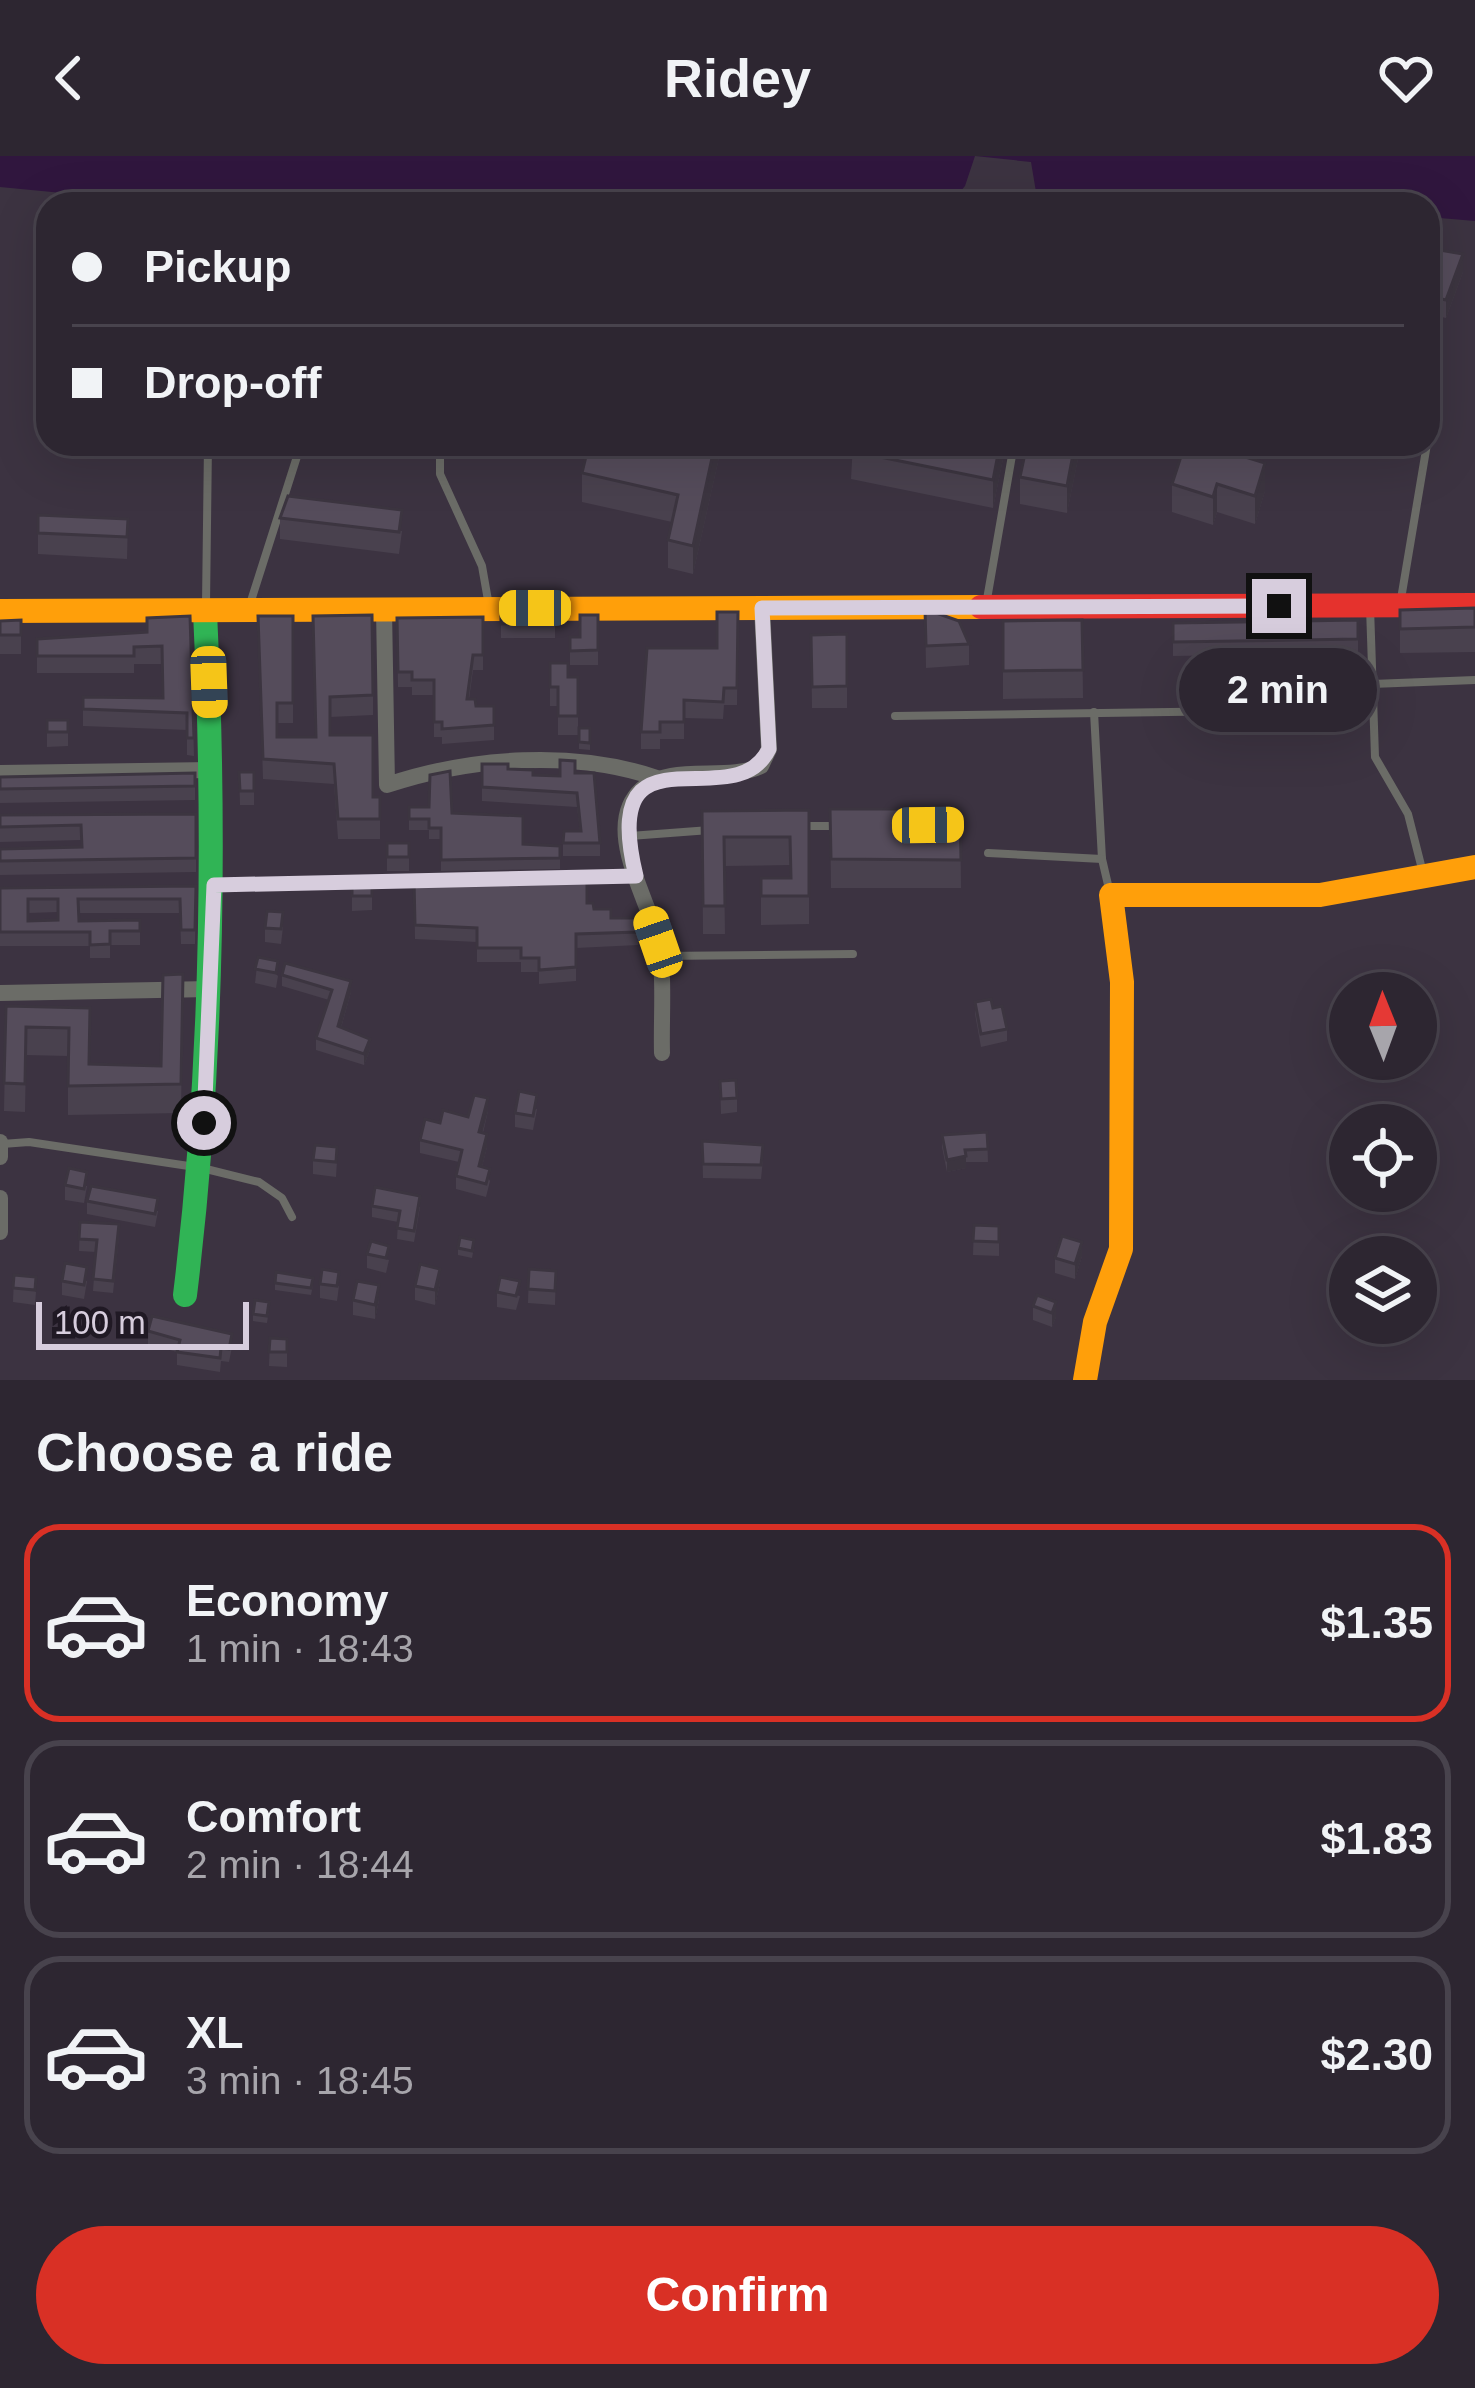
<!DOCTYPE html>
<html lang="en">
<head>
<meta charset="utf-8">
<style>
  body { margin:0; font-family:Arial,sans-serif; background:#352e39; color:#f1f3f6; height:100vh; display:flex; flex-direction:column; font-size:45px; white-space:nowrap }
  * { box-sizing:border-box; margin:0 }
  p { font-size:39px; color:#a7a5ab }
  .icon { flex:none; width:66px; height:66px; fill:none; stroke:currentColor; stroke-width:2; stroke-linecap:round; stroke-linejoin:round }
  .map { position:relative; height:1224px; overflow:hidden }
  .panel { display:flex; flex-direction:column; background:#2d2631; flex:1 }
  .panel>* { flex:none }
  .top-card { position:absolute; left:36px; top:36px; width:1404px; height:264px; border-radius:36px; box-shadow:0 12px 48px #0002,0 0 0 3px #48434d; display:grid; align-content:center; height:264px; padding:0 36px; background:#2d2631 }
  .needle { width:78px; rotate:359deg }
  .tools { position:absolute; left:1329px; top:816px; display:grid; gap:24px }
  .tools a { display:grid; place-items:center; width:108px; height:108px; border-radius:50%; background:#2d2631; box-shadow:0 12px 48px #0002,0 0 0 3px #48434d; font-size:60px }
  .scale { position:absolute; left:36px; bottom:30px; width:213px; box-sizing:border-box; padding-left:12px; border:6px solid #d7cddd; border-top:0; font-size:33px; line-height:42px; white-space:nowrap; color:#d7cddd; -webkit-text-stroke:9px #201924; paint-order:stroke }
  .end { position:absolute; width:54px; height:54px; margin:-27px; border:15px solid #d7cddd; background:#111; box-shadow:0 0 0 6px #111 }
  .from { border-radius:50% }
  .bubble { position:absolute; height:84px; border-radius:42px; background:#2d2631; box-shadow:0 12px 48px #0002,0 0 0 3px #48434d; font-size:39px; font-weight:800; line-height:84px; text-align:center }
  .car { position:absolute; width:36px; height:72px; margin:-36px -18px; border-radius:15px; box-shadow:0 0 9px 3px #0007; background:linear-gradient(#f5c518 24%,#345 0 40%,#f5c518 0 76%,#345 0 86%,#f5c518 0) }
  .top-card b { display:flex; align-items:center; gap:42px; height:114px; font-size:45px }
  .top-card b+b { border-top:3px solid #48434d }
  .top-card i { width:30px; height:30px; background:#f1f3f6 }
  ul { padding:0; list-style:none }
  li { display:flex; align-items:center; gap:36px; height:198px; margin:0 24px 18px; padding:0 12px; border:6px solid #48434d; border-radius:36px }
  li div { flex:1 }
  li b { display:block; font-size:45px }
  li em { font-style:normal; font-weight:800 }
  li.selected { border-color:#d93025 }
  li>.icon { width:108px; height:108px; stroke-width:1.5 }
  h2 { padding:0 36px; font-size:54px; line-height:144px }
  .cta { display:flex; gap:24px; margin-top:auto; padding:24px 36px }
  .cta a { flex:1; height:138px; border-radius:72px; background:#d93025; color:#fff; font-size:48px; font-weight:800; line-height:138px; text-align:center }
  header { display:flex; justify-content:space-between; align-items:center; height:156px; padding:0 36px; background:#2d2631; font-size:54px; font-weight:800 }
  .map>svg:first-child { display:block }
</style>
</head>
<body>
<header><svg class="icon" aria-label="back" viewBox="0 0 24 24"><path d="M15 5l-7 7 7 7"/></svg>Ridey<svg class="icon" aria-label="heart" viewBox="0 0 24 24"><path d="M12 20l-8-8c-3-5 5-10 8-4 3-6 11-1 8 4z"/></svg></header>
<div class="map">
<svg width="1475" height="1224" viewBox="0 0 1475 1224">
  <rect width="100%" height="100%" fill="#3c3341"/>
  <!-- water -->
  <path fill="#30163e" d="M0,0H1475V65L1428,61V48H1099L1037,42L1031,6L975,0L965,30L950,48H707L689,41L666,48H177L0,31Z"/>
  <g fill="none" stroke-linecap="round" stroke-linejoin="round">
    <!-- lane -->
    <g stroke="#6b6c67" stroke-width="8">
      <path d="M1428,280L1436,233"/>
      <path d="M440,288V318L482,410L489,450"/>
      <path d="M1401,443L1427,288"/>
      <path d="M206,448L208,288"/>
      <path d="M250,448L301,288"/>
      <path d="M986,449L1014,288"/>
      <path d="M1370,451L1375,601L1408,658L1422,713"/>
      <path d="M1372,528L1475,524"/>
      <path d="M1094,556L1102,703L1109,733"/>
      <path d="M895,560L1373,553"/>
      <path d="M803,670H836"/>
      <path d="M630,680L710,674"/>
      <path d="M988,697L1102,703"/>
      <path d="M485,723L632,720"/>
      <path d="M215,729L428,724"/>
      <path d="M660,800L853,798"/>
      <path d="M2,988L29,986L202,1012L259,1026L282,1042L292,1061"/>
    </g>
    <!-- street -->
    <g stroke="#6b6c67" stroke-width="16">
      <path d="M384,453L387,629C471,601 575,593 660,623"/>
      <path d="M0,617L211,614"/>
      <path d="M0,837L210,833"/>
      <path d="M662,897C661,861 665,819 658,784C648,742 601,670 642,633C670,607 727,626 761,610L769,593L762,452"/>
      <path d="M0,986V1001"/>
      <path d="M0,1042V1076"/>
    </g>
    <!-- fast -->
    <path stroke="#30b455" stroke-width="24" d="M185,1139C213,911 216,685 205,456"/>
    <!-- slow -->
    <g stroke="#ff9f0a" stroke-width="24">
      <path d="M0,455L981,451"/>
      <path d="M1085,1224L1095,1166L1121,1093L1122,826L1111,739H1320L1475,711"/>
    </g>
    <!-- jam -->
    <path stroke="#e5322d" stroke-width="24" d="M981,451L1475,449"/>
  </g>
  <!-- wall -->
  <g fill="#49414e" fill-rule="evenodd">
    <path d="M1428,92L1463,116L1446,162L1428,158Z"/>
    <path d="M722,288L693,418L668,412V384L672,366L582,346V317Z"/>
    <path d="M853,288H1006L993,352L851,323Z"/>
    <path d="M1081,288L1067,357L1020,348V321Z"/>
    <path d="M1185,288L1265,335L1255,368L1217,356L1213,369L1172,356V328Z"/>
    <path d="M38,359L128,363L127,403L38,398Z"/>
    <path d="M280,362L402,375L399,398L280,383Z"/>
    <path d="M1475,452V496L1400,497V454Z"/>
    <path d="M925,453L969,488V509L926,512Z"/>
    <rect x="501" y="455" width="54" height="27"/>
    <path d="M738,456L737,549H724L723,563L684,562V583H660V593H641V576L717,492Z"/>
    <path d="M598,459V509H570V481H580Z"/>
    <path d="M190,460L194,600L187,599V574L83,570V541L163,542L162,508H134V517H37V483L147,476Z"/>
    <path d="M258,460H293V567H277V581H316L313,460L373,539V559L330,561V579L373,641H380V683H338L334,628L263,623Z"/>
    <path d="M483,461V514H473L469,543L476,550H494V584L442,588V581H434V539H412V531H398L397,462Z"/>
    <path d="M21,464V498H0V465Z"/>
    <path d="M1082,464L1083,542L1003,543V465Z"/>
    <path d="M1358,464V497L1173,500V467Z"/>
    <path d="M847,478V552H812L811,479Z"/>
    <path d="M550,507L568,521H578V579H558V550H550Z"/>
    <path d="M47,564H68V590L47,591Z"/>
    <path d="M579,572H590V594L579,593Z"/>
    <path d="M482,608L533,619L560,620L575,617L600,687V700H563V687L580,675L577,651L482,645Z"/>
    <path d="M239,616H254V649H240Z"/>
    <path d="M195,617V644L0,647V621Z"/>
    <path d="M409,651L452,657L523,688L560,690V713L441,715V683H429V674H409Z"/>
    <path d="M830,653H960L961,732H831Z"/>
    <path d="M809,654V768L761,769V722H790V709L724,710L725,778H703L702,655Z"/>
    <path d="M196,658V716L0,719V693L81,691V684L0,686V659Z"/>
    <rect x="387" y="687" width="22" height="28"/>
    <path d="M352,720H372V754L352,755Z"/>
    <path d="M561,724L594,753L611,762H638V789L576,792V825L539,828V816H521V806H477V786L415,783L414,725L540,727Z"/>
    <path d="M196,730L195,788H181L180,757H78L79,765L140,764V789H110V802H90V790H0V732ZM58,756V764L28,765V757Z"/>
    <path d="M283,771L281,788L265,786V772Z"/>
    <path d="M258,801L278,820L276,832L255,827Z"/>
    <path d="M183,818L181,957L68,959V900L26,899L25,956L4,955L6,850L90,852V908L161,910Z"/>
    <path d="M282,819L351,836L341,872L370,894L364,909L316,894V882L329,844L282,830Z"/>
    <path d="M975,846L993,852L1007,873V885L981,891L975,858Z"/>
    <path d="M720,925L737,942V956L721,958Z"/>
    <path d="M537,953L533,974L515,971V957Z"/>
    <path d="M488,955L483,977L487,991L482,1011L490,1025L486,1041L456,1033V1020L459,1006L420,997V984L440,967Z"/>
    <path d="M987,976L988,1006H966V1012L947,1016L942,991V979Z"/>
    <path d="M702,985L763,1003L761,1023L703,1022Z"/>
    <path d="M313,1004L337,1005L336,1021L313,1018Z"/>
    <path d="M65,1029L87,1030L84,1047L65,1044Z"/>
    <path d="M87,1045L158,1055L155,1071L87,1058Z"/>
    <path d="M372,1050L420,1051L414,1086L397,1083L398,1066L372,1061Z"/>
    <path d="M80,1066L119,1080L113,1137L93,1135L96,1096L79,1095Z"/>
    <path d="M974,1069L999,1070V1100L973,1099Z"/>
    <path d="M474,1091L472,1102L458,1099V1092Z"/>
    <path d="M367,1098L389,1104L386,1117L367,1112Z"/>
    <path d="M1082,1100L1075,1123L1055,1117V1102Z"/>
    <path d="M529,1113L556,1115L555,1149L528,1147Z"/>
    <path d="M14,1119L36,1136L35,1149L13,1146Z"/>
    <path d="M62,1125H87L84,1143L62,1139Z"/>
    <path d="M275,1127L313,1129L311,1139L275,1134Z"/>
    <path d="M440,1127L435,1149L415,1144V1130Z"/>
    <path d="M320,1128L339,1130L337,1145L320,1142Z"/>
    <path d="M497,1136L520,1140L516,1154L497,1151Z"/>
    <path d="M1037,1139L1056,1161L1052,1171L1033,1164V1150Z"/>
    <path d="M353,1144H379L375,1163L353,1159Z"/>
    <path d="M269,1154L267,1167L253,1165V1158Z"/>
    <path d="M148,1175L232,1191L229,1206L221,1205L220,1216L177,1209V1196L148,1188Z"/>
    <path d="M270,1182L287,1183V1211L269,1210Z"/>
  </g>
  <!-- shaded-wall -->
  <g fill="#3c3540">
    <path d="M1463,98V116L1446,162V144Z"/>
    <path d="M715,288H722L693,418V390Z"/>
    <path d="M1000,288H1006L993,352V324Z"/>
    <path d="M1075,288H1081L1067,357V330Z"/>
    <path d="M1265,307V335L1255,368V340Z"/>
    <path d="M1217,328V356L1213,369V341Z"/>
    <path d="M351,825V836L338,882V870Z"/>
    <path d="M370,883V894L364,909V898Z"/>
    <path d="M488,942V955L479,989V976Z"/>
    <path d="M487,978V991L479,1023V1010Z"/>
    <path d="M966,1000V1012L947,1016V1004Z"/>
    <path d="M1082,1086V1100L1075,1123V1108Z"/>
    <path d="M440,1113V1127L435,1149V1134Z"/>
    <path d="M379,1129V1144L375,1163V1149Z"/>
    <path d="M1056,1146V1161L1052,1171V1157Z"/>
  </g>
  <!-- building -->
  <g fill="#554c5b" stroke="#3c3540" stroke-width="3" fill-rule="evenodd">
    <path d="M1428,92L1463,98L1446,144L1428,140Z"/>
    <path d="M589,288H715L693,390L668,384L678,339L582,317Z"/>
    <path d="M853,288H1000L993,324L851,295Z"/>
    <path d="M1027,288H1075L1067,330L1020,321Z"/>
    <path d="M1185,288H1203L1265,307L1255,340L1217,328L1213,341L1172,328Z"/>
    <path d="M288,340L402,354L399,376L280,362Z"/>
    <path d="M38,359L128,363L127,381L38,377Z"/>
    <path d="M1475,452V471L1400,473V454Z"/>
    <path d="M925,453L959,465L969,488L926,490Z"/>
    <path d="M501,455H555V467L501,468Z"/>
    <path d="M717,456H738L737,532H724L723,546L684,544V566H660V576H641L647,492H717Z"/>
    <path d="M372,459L373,539L330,541V579H373V641H380V663H338L334,608L263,603L258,460H293V547H277V581H316L313,460Z"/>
    <path d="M580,459H598V494L570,495V481H580Z"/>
    <path d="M190,460L194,582H187V557L83,553V541L163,542L162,490L134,491V500H37V483L147,476V462Z"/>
    <path d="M483,461V499H473L467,543H475L476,550H494V569L442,573V566H434V524H412V516H398L397,462Z"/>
    <path d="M21,464V479H0V465Z"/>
    <path d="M1082,464L1083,514L1003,515V465Z"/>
    <path d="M1358,464V483L1173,486V467Z"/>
    <path d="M847,478V530L812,531L811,479Z"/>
    <path d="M550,507H568V521H578V560H558V531H550Z"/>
    <rect x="47" y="564" width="21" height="12"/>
    <path d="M579,572H590V587L579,586Z"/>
    <path d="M560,604L575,605V617H594L600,687H563L564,675H581L577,637L482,631V608H508V613L533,614V619L560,620Z"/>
    <path d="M450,615L452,657L523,660V688L560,690V702L441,704V672H429V663H409V651H429L430,619Z"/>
    <path d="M239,616H254V635H240Z"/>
    <path d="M195,617V630L0,633V621Z"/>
    <path d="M830,653H960L961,704L831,703Z"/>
    <path d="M809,654V740H761V722H791L790,681H724L725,750H703L702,655Z"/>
    <path d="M196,658V702L0,705V693L82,691L81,669L0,671V659Z"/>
    <rect x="387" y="687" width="22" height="14"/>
    <path d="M540,716H560L561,724H587V747H593L594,753H611V762H638V776L576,778V811L539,814V802H521V792H477V772L415,769L414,725L494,717L493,727H540Z"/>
    <rect x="352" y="720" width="20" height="20"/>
    <path d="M196,730L195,774H181L180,743H78L79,765L140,764V775H110V788L90,789V776H0V732ZM28,743H58V764L28,765Z"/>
    <path d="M267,755L283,756L281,773L265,772Z"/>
    <path d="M258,801L278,805L276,817L255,813Z"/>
    <path d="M285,807L351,825L338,870L370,883L364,898L316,882L332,834L282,819Z"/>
    <path d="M183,818L181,928L68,930L69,872L26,871L25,928L4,927L6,850L90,852L89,908L161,910L163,819Z"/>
    <path d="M991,843L993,852L1002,850L1007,873L981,878L975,846Z"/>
    <path d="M736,924L737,942L721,943L720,925Z"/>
    <path d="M519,935L537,939L533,960L515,957Z"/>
    <path d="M474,939L488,942L479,976L487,978L479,1010L490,1013L486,1028L456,1020L462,994L420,984L425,963L440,967L443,954L468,961Z"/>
    <path d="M987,976L988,993L965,994L966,1000L947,1004L942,979Z"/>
    <path d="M702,985L763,989L761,1009L703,1008Z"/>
    <path d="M315,989L337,991L336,1006L313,1004Z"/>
    <path d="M69,1012L87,1016L84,1033L65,1029Z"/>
    <path d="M91,1030L158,1042L155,1058L87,1045Z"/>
    <path d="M375,1031L420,1040L414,1075L397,1072L400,1055L372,1050Z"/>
    <path d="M80,1066L119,1068L113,1125L93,1123L97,1084L79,1083Z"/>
    <path d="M974,1069L999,1070V1086L973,1085Z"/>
    <path d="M1062,1080L1082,1086L1075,1108L1055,1102Z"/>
    <path d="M460,1081L474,1084L472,1095L458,1092Z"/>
    <path d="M371,1085L389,1090L386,1102L367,1098Z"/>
    <path d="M65,1107L87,1111L84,1129L62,1125Z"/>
    <path d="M420,1108L440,1113L435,1134L415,1130Z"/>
    <path d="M322,1113L339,1116L337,1130L320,1128Z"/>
    <path d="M529,1113L556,1115L555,1135L528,1133Z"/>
    <path d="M276,1116L313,1122L311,1132L275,1127Z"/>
    <path d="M14,1119L36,1121L35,1134L13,1132Z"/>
    <path d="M500,1121L520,1125L516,1140L497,1136Z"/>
    <path d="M357,1125L379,1129L375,1149L353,1144Z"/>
    <path d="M1037,1139L1056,1146L1052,1157L1033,1150Z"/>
    <path d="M255,1144L269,1146L267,1160L253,1158Z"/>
    <path d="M152,1160L232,1178L229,1193L221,1192L220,1202L177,1196L180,1184L148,1175Z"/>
    <path d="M270,1182L287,1183V1196H269Z"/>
  </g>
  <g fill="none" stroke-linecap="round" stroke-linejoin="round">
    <!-- route -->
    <path stroke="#d7cddd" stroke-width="15" d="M204,967L214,729L636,720C597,559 734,665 769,593L762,452L1279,450"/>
  </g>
</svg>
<div class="tools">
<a><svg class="needle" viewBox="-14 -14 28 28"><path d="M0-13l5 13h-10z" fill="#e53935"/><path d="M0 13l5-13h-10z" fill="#a7a5ab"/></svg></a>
<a><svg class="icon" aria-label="locate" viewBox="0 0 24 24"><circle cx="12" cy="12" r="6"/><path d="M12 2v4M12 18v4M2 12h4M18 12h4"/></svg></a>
<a><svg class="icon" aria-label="layers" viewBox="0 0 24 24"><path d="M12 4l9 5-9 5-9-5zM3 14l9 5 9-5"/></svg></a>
</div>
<div class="scale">100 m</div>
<i class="end from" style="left:204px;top:967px"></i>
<i class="end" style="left:1279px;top:450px"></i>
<div class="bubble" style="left:1179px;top:492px;width:198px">2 min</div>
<i class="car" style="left:535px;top:452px;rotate:270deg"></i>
<i class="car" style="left:209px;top:526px;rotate:178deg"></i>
<i class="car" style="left:928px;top:669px;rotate:89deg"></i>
<i class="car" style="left:658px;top:786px;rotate:341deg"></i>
<div class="top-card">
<b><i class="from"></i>Pickup</b>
<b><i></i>Drop-off</b>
</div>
</div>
<section class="panel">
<h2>Choose a ride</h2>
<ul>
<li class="selected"><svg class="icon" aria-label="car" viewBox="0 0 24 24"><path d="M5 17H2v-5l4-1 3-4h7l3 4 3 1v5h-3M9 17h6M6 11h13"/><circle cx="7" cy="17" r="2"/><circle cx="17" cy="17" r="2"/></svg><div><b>Economy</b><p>1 min · 18:43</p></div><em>$1.35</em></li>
<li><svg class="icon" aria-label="car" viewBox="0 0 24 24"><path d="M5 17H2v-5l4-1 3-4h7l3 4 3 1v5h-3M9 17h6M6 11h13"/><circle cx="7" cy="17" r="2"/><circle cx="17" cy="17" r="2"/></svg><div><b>Comfort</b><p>2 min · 18:44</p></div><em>$1.83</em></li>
<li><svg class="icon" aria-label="car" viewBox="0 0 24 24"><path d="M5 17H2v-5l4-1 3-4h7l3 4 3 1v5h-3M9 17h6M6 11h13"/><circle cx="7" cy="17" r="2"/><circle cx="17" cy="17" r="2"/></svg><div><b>XL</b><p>3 min · 18:45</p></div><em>$2.30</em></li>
</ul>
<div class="cta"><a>Confirm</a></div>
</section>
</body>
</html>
